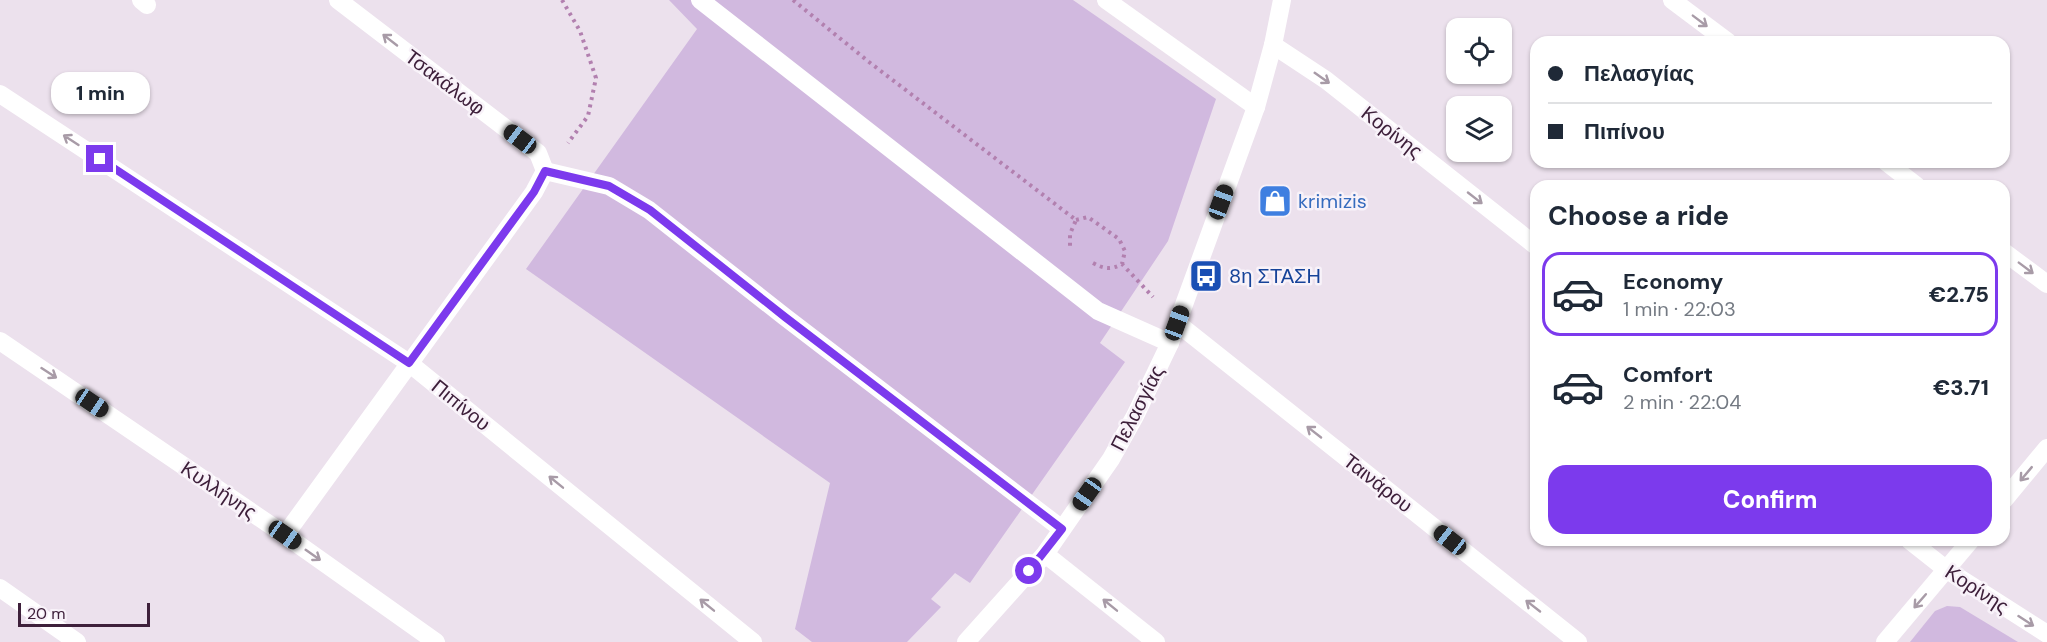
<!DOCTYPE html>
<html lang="en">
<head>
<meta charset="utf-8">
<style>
  body { margin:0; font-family:"DM Sans",sans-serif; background:#f6f6f7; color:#1f2937; height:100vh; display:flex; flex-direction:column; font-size:22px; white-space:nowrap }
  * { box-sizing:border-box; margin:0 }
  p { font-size:20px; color:#747a83 }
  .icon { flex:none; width:33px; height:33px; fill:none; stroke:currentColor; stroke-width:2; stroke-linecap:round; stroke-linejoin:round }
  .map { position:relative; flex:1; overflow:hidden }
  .drawer { position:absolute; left:1530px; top:180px; width:480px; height:366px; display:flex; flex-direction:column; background:#fff; border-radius:18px; box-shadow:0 2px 4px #0004 }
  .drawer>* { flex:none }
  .hud { position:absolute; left:1530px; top:36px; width:480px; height:132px; border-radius:18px; box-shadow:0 2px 4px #0004; display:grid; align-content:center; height:132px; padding:0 18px; background:#fff }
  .fabs { position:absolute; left:1446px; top:18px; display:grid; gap:12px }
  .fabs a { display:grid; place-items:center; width:66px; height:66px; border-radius:12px; background:#fff; box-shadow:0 2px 4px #0004; font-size:30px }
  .scale { position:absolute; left:18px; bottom:15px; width:132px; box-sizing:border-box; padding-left:6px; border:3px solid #3e203b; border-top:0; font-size:16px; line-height:21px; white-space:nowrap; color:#3e203b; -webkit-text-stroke:4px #f8f2f9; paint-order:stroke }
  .end { position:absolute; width:27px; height:27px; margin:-14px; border:8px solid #7c3aed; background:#fff; box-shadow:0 0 0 3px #fff }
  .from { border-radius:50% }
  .bubble { position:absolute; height:42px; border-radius:18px; background:#fff; box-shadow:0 2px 4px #0004; font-size:20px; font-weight:800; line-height:42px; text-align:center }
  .car { position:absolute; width:18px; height:36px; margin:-18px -9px; border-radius:8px; box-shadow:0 0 4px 2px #0007; background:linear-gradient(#222 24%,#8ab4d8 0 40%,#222 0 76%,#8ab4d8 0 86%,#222 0) }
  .hud b { display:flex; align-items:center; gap:21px; height:57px; font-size:22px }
  .hud b+b { border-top:2px solid #e0e1e3 }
  .hud i { width:15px; height:15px; background:#1f2937 }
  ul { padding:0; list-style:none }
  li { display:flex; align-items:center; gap:18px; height:84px; margin:0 12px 9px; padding:0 6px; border:3px solid transparent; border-radius:18px }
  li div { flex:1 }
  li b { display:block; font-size:22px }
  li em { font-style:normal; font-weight:800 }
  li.selected { border-color:#7c3aed }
  li>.icon { width:54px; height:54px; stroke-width:1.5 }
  h2 { padding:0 18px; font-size:27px; line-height:72px }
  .cta { display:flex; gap:12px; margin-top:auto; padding:12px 18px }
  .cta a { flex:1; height:69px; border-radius:18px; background:#7c3aed; color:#fff; font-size:24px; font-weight:800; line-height:69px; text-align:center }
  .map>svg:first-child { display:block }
</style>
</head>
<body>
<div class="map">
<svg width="2047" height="642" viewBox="0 0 2047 642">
  <rect width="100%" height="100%" fill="#ece1ed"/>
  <!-- green -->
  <g fill="#d1b9df">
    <path d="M669,0H1073L1216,99L1168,241L1100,343L1125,362L970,583L955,573L931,599L941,607L907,642H812L795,629L830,483L526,269L697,29Z"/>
    <path d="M1947,606L1960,607L2018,642H1910L1935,611Z"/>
  </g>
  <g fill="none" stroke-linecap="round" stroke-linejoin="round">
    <!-- path -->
    <g stroke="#b280af" stroke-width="4" stroke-dasharray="3 4.5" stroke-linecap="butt">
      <path d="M562,0L580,31L596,78L588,116L568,143"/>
      <path d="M793,0L869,62L1076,220L1070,234V246L1072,248"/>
      <path d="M1076,220L1088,217L1119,239L1125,251L1122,264"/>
      <path d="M1093,263C1104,269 1111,270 1122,264L1153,297"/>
    </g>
    <!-- minor -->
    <g stroke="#fff" stroke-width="18">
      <path d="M141,0L147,5"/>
      <path d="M338,0L538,153L545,171"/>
      <path d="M700,0L1098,311L1170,343"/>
      <path d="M1106,0L1256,107"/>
      <path d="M1672,0L1728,42"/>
      <path d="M1273,45L1326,80L1536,246"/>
      <path d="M0,94L409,363L753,642"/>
      <path d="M1886,162L1917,186"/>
      <path d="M545,171L609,186L649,210L785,317L1062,529"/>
      <path d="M2004,252L2047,284"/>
      <path d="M1177,323L1578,642"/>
      <path d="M0,341L285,535L436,642"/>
      <path d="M2004,500L2047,448"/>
      <path d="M285,535L534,192L545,171"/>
      <path d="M1909,540L1947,570L2047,634"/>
      <path d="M1045,554L1156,642"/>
      <path d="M0,588L77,642"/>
      <path d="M966,642L1045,554L1111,459L1135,416L1170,343L1256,107L1273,45L1282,0"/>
      <path d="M1885,642L1971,540"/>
    </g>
  </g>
  <!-- one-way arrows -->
  <defs><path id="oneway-shaft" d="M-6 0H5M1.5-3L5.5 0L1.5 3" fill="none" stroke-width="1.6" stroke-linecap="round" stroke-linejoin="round" transform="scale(1.5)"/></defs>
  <g stroke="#a89ba7">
    <use href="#oneway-shaft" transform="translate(1700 21) rotate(37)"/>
    <use href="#oneway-shaft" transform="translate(390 40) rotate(-142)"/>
    <use href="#oneway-shaft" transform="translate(1322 78) rotate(35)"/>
    <use href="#oneway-shaft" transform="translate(71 140) rotate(-147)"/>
    <use href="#oneway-shaft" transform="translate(1475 198) rotate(38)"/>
    <use href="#oneway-shaft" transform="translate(2026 268) rotate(37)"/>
    <use href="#oneway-shaft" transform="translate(49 373) rotate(33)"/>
    <use href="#oneway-shaft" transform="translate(1314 432) rotate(-142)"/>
    <use href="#oneway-shaft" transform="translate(2026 474) rotate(130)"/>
    <use href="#oneway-shaft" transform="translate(556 482) rotate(-141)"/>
    <use href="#oneway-shaft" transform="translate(313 555) rotate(35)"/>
    <use href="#oneway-shaft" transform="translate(1920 601) rotate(131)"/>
    <use href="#oneway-shaft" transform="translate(707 605) rotate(-141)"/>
    <use href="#oneway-shaft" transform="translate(1110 605) rotate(-141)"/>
    <use href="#oneway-shaft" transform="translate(1533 606) rotate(-142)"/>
    <use href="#oneway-shaft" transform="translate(2026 621) rotate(33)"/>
  </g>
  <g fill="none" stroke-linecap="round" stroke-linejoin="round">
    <!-- route -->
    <path stroke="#7c3aed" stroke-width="8" d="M100,159L409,363L534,192L545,171L609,186L650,210L785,317L1062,529L1029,571"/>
  </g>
  <!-- icons -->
  <defs>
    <symbol id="shop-square" viewBox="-11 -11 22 22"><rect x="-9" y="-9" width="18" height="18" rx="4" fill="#3f7fe0" stroke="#f8f2f9"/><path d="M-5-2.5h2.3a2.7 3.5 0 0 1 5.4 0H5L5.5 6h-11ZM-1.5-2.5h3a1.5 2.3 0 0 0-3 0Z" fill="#fff"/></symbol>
    <symbol id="bus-square" viewBox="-11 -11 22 22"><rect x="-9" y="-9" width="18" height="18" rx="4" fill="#1a4fb4" stroke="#f8f2f9"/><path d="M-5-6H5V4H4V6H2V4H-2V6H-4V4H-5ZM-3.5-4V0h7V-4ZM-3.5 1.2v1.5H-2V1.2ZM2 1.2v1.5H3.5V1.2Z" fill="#fff"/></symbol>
  </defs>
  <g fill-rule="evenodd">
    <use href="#shop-square" x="1256" y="182" width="38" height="38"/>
    <use href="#bus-square" x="1187" y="257" width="38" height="38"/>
  </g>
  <g text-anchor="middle" stroke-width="5" stroke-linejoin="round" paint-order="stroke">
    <!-- street labels -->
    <g font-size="20" fill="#3e203b" stroke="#f8f2f9">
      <text transform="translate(445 82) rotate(37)" y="7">Τσακάλωφ</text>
      <text transform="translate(1392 132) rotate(38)" y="7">Κορίνης</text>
      <text transform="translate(461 405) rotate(39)" y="7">Πιπίνου</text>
      <text transform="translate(1137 408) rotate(-63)" y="7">Πελασγίας</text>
      <text transform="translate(1378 483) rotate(38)" y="7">Ταινάρου</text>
      <text transform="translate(219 490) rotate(34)" y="7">Κυλλήνης</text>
      <text transform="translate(1977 589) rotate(33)" y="7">Κορίνης</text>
    </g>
    <!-- shop labels -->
    <g font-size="20" fill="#366cbe" stroke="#f8f2f9" text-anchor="start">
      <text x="1298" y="208">krimizis</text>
    </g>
    <!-- transit labels -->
    <g font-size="20" fill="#164399" stroke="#f8f2f9" text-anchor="start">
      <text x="1229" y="283">8η ΣΤΑΣΗ</text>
    </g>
  </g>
</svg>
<div class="fabs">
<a><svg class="icon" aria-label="locate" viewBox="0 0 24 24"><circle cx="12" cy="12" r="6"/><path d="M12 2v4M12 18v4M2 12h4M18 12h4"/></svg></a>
<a><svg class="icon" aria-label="layers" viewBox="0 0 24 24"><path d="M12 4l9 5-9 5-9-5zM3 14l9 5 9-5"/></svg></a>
</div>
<div class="scale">20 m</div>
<i class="end from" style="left:1029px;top:571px"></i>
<i class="end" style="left:100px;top:159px"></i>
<div class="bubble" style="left:51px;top:72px;width:99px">1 min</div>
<i class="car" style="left:520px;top:139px;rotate:307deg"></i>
<i class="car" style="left:1221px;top:202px;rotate:20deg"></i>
<i class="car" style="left:1177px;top:323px;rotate:20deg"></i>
<i class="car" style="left:92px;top:403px;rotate:124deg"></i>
<i class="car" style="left:1087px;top:494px;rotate:215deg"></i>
<i class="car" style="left:285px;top:535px;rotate:125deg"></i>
<i class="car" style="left:1450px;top:540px;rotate:308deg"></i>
<div class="hud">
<b><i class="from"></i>Πελασγίας</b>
<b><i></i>Πιπίνου</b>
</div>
<section class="drawer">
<h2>Choose a ride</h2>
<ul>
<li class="selected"><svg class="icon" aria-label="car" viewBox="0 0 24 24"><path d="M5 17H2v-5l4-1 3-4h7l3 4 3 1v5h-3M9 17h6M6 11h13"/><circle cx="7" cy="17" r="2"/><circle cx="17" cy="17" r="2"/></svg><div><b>Economy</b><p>1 min · 22:03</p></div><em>€2.75</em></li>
<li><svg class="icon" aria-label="car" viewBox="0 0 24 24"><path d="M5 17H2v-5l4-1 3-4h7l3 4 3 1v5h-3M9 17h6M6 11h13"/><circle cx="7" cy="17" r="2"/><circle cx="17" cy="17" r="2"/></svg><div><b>Comfort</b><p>2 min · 22:04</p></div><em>€3.71</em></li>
</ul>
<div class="cta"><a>Confirm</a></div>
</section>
</div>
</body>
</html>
